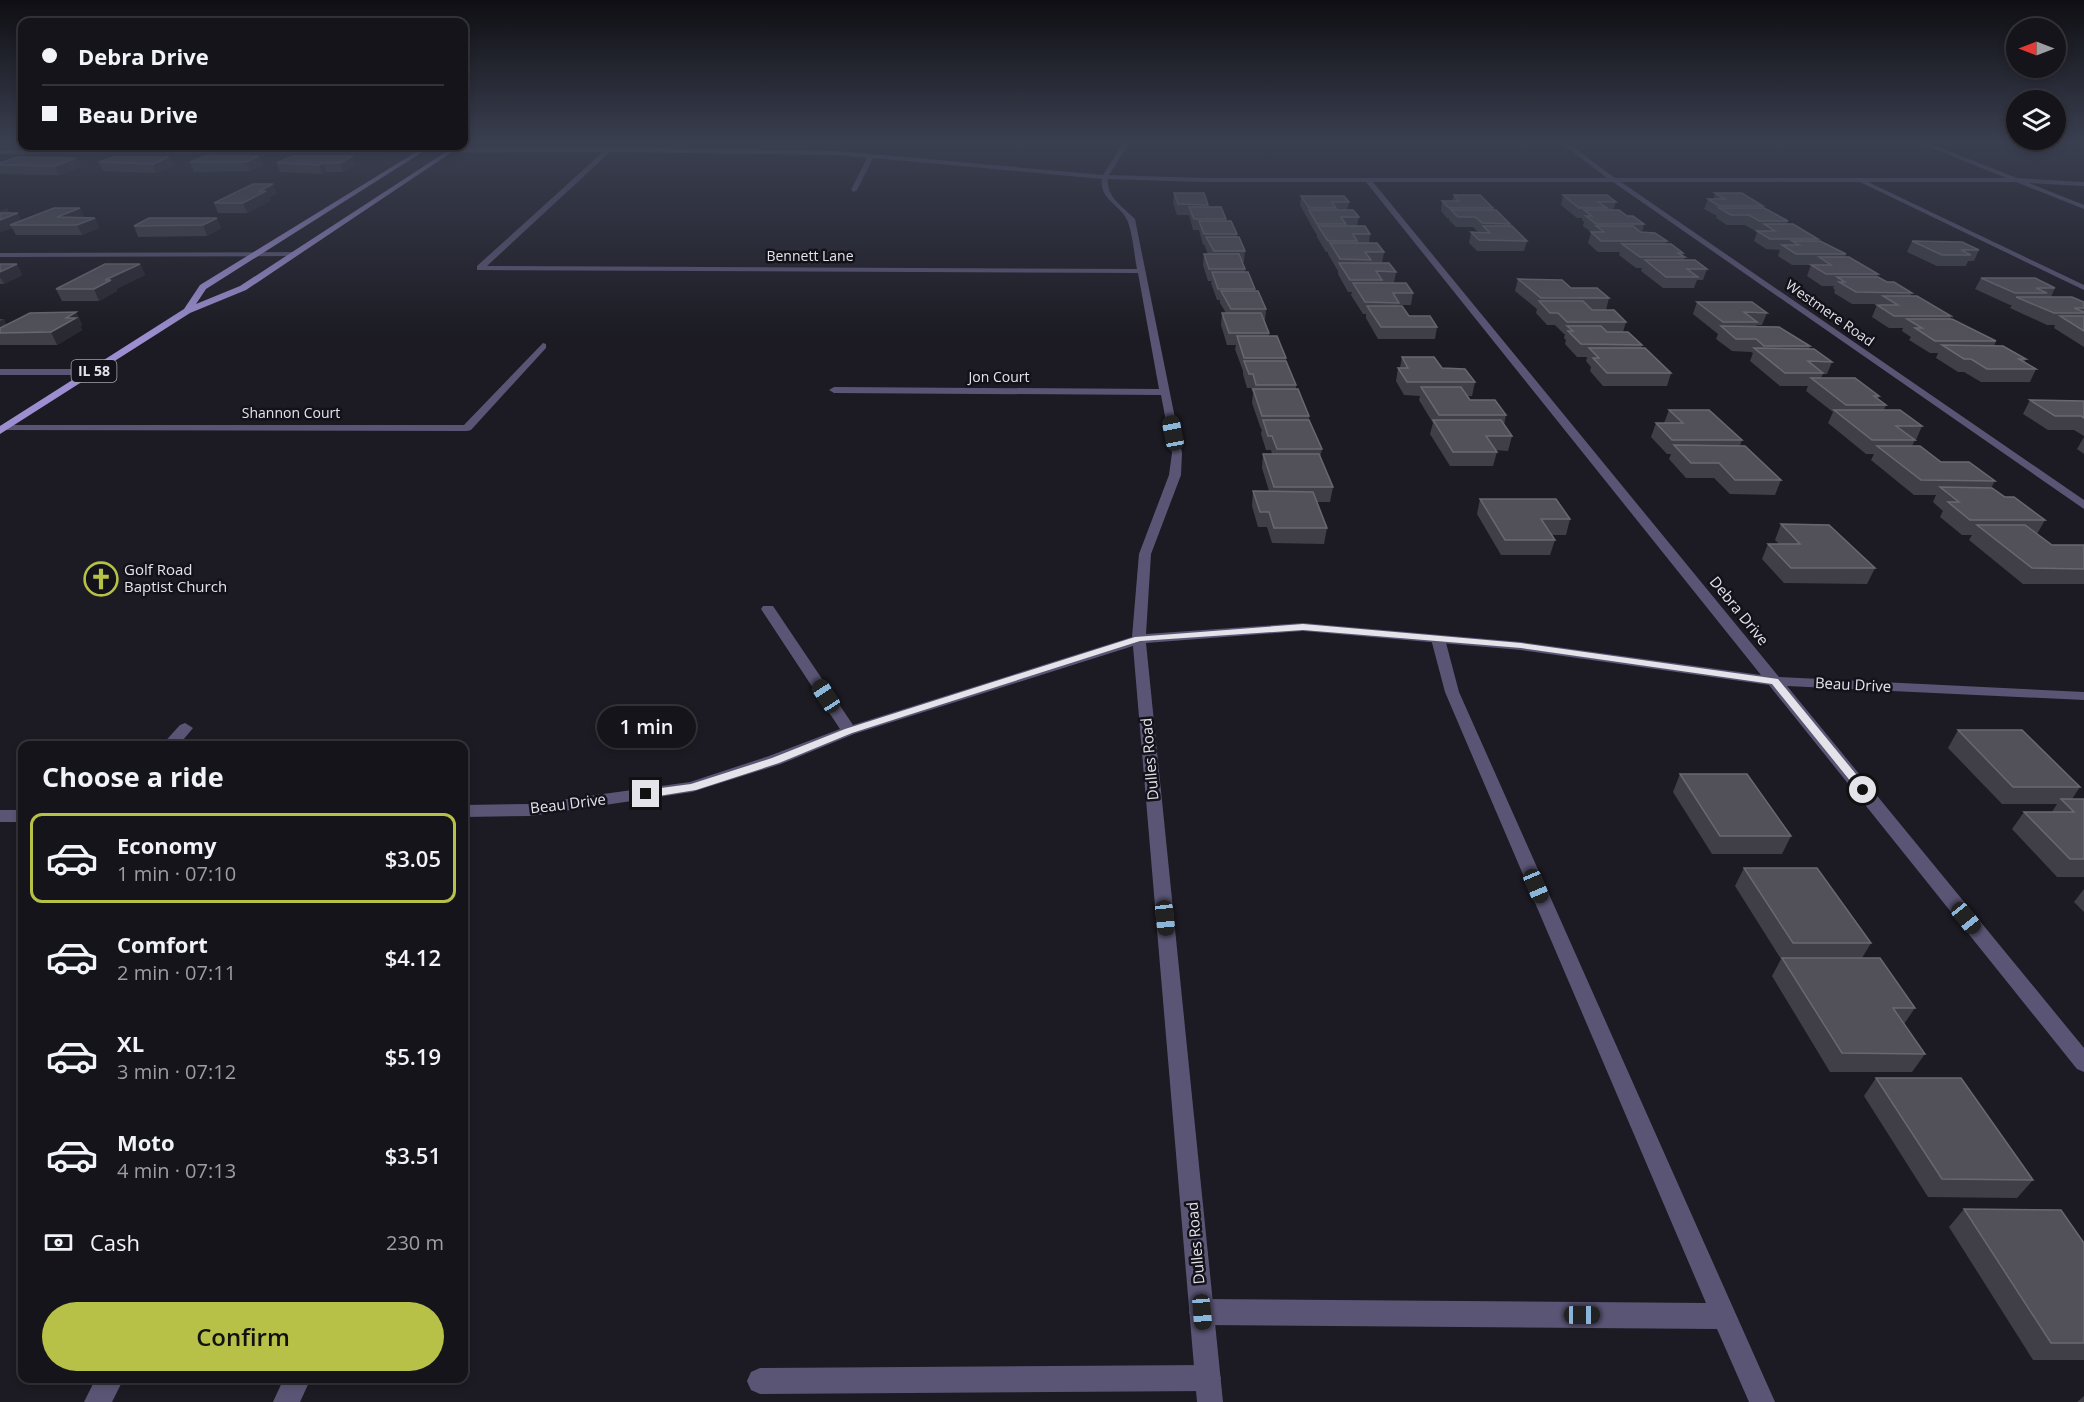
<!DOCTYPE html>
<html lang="en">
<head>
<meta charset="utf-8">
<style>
  body { margin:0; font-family:"Open Sans",sans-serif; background:#1e1d23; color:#f1f3f6; height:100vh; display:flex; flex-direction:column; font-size:22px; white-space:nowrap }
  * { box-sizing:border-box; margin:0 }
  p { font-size:20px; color:#9d9ea2 }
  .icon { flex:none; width:33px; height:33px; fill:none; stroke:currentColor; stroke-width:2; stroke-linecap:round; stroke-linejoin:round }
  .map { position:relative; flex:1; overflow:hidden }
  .details { position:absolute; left:18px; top:741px; width:450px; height:642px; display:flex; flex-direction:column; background:#15141a; border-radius:12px; box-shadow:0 3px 9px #0003,0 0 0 2px #343339 }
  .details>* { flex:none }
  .guide { position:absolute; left:18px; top:18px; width:450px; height:132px; border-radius:12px; box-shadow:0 3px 9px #0003,0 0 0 2px #343339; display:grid; align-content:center; height:132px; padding:0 24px; background:#15141a }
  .needle { width:39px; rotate:270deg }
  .controls { position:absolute; left:2006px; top:18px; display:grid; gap:12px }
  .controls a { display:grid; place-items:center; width:60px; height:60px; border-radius:50%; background:#15141a; box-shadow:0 3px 9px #0003,0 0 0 2px #343339; font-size:30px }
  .end { position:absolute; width:27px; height:27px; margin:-14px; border:8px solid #e4e3e9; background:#111; box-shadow:0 0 0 3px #111 }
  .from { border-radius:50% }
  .bubble { position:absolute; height:42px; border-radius:21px; background:#15141a; box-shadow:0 3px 9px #0003,0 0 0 2px #343339; font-size:20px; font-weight:600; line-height:42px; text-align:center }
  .car { position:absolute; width:18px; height:36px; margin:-18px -9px; border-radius:8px; box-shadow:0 0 4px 2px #0007; background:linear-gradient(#222 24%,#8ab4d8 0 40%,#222 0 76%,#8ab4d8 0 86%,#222 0) }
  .guide b { display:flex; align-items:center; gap:21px; height:57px; font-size:22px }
  .guide b+b { border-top:2px solid #343339 }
  .guide i { width:15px; height:15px; background:#f1f3f6 }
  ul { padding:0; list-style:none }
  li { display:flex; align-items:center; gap:18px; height:90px; margin:0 12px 9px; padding:0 12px; border:3px solid transparent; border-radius:12px }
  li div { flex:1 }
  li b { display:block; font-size:22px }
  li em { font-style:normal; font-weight:600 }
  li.selected { border-color:#b7c147 }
  li>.icon { width:54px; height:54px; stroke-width:1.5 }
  h2 { padding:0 24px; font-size:27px; line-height:72px }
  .pay { display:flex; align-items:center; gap:15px; height:66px; padding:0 24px; font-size:22px }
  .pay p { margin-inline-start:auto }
  .primary-button { display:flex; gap:12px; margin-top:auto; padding:12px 24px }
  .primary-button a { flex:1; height:69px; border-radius:36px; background:#b7c147; color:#111; font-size:24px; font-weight:600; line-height:69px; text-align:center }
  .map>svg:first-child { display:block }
</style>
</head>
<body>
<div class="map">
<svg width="2084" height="1402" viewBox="0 0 2084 1402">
  <rect width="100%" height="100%" fill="#1c1b23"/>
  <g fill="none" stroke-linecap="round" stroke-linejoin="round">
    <!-- service -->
    <g fill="#5b5575" fill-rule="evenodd">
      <path d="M1438,635L1445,639L1459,692L1775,1402H1749L1717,1329L1202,1325L1193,1321L1189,1312L1193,1303L1202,1299L1706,1303L1445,692L1431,639Z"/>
      <path d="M185,723L193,728L178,746H161L180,725Z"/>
      <path d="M1208,1365L1217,1369L1221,1378L1217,1387L1208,1391L760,1394L751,1390L747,1381L751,1372L760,1368Z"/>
      <path d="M96,1378H124L112,1402H84Z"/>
      <path d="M284,1378H311L300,1402H273Z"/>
    </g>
    <!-- minor -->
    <g fill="#5b5575" fill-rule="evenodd">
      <path d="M1124,142H1130L1109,175L1204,178H1607L1560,142H1566L1615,178H2006L1918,142H1925L2017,178L2084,182V186L2029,183L2084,205V209L2016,182H1868L2084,285V290L1860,182H1621L2084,500V509L1613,182H1373L1779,677L2084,692V700L1787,686L2084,1048V1072L2077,1069L1769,685L1521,650L1303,631L1146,643L1223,1402H1197L1133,646L854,734L781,764L692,792L531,816L464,817V805L531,804L690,782L769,756L840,729L761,609L763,606H773L853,725L1132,637L1139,554L1169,475L1172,453L1161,395L834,393L829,390L834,387L1159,389L1138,273L480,270H477V266L603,152L0,154V150L610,147L837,151L1103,175ZM610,152L837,155L867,158L851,190L854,192L857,190L873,158L1102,179C1099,200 1122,205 1128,222C1133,236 1134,254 1137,269L487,266ZM1108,179L1204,182H1366L1761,675L1521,642L1303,623L1146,634L1151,554L1181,475L1182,453L1135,219C1123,207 1106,197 1108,179Z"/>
      <path d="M296,252L297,254L293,256L0,257V253Z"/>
      <path d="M543,343L546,344V348L471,430L467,431L0,430V426L4,425H464Z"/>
      <path d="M0,369H92L97,372L92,375H0Z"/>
      <rect x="0" y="810" width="22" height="12"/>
    </g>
    <!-- primary -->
    <path fill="#9c8ed0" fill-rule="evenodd" d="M426,146H432L206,289L196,304L240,286L455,146H461L246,290L190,313L0,434V426L184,309L200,285Z"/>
  </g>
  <!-- wall -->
  <g fill="#403f48">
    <path d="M259,156L262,165L250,171L194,172L190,162Z"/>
    <path d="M292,156L356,165L343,172H327L322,174L280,172L277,163Z"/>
    <path d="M169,157L173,166L156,173L103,171L99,162Z"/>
    <path d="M0,163L81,167L59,175L0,174Z"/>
    <path d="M277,193L269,198L270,201L247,213H218L214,203Z"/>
    <path d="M1174,193L1208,205V207L1226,219V221L1237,234V237L1245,251L1244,262H1242L1245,269V272L1266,309L1265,321L1269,333V336L1286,358V361L1296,385V389L1309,416V420L1322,449L1320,457L1333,487L1330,502H1317L1327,528L1324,544L1272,543L1267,527H1258L1252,506L1253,491H1269L1262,468L1263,454H1272L1271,450H1266L1261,434L1262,429H1261L1252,403L1253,393L1251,388H1247L1243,374V371L1235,349L1236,345H1227L1221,325L1222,313H1226L1220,303V300H1217L1211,283L1212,281H1208L1203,265L1204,254H1208L1205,247V245H1203L1199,230H1193L1189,215H1177L1173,203Z"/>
    <path d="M1715,193L1763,206V208L1788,221L1787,224L1818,239L1817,241L1846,254L1845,257L1878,274L1877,277L1912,293L1910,296L1951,316L1950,319L1996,341L1994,346L2026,359L2024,362L2036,369L2030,382H1981L1964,372H1958L1936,358L1938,353H1930L1909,340L1911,337L1902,331L1903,328H1889L1872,317L1877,305H1879L1880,304H1852L1834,293L1835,290L1833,288L1834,286H1822L1807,276L1811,265H1792L1778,256L1780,250L1766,249L1754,241L1757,232L1745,225H1727L1716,218L1717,216L1704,209L1708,199H1714Z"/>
    <path d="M1454,195L1493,208V210L1510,224V226L1527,241L1524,251H1477L1469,243L1471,232H1478L1473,227H1456L1449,220V218H1447L1441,211L1442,201H1452Z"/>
    <path d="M1563,195L1616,202L1613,210L1644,224L1642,232L1667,241L1666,244L1683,253L1682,256L1685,257L1684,260L1707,269L1703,280H1697L1694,288H1663L1641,271L1642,268H1636L1619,255L1620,252H1598L1588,243L1591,232L1583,226L1584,222L1582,220V218H1577L1561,205Z"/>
    <path d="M1301,196L1349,202L1347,210L1359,217L1357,226L1370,234L1369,243L1384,252L1382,263L1396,272L1394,283L1413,293L1411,305H1399L1398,306L1409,316L1437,327L1435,339H1378L1366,318V314H1363L1351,295L1352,292H1348L1338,274V271L1328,254V252H1326L1317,237V234H1316L1300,205Z"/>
    <path d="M7,208L9,213L21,221L80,208L84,218H95L99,228L82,235H16L12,228L0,232Z"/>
    <path d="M217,218L221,228L207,236L138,237L134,226Z"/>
    <path d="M1912,241L1979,250L1974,261H1968L1966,266H1937L1907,252Z"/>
    <path d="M0,264H17L22,275L4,284H0Z"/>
    <path d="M140,264L145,275L116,289L117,291L99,301H62L56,289Z"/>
    <path d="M1981,278L2055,288L2051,297L2084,302V347L2054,328L2055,325H2047L2010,308L2012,305H2010L1975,289Z"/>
    <path d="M1518,279L1571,288L1609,298L1606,310L1626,322L1623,332L1642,345L1641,348L1671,373L1667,386H1603L1590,371L1591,367L1586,361L1587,357H1577L1565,344L1566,340L1564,338L1565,334H1564L1555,325H1547L1536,313L1537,309L1515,291Z"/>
    <path d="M1697,302L1767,313L1762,325H1757L1756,326L1810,346L1809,349L1832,362L1827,374H1823L1821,378L1879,396L1878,399L1886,405L1884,410L1922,426L1916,440H1914H1915L1912,446L1941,462L1995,481L1991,488L2005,497L2045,520L2037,534L2052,545H2084V584H2023L1969,540L1972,535H1962L1940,517L1943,511L1933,502L1936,495H1914L1871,460L1874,454H1866L1828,423L1833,412L1806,391L1808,386H1780L1750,361L1753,353L1751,352L1732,351L1716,339L1718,334L1693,314Z"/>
    <path d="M76,312L82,325L80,326L82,330L57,345H0V319H4L6,325Z"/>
    <path d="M1402,357L1442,368L1475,382L1472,396H1467L1470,400L1506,415L1504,425L1512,436L1508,451L1495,450L1497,452L1493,466H1450L1430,434L1433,423L1419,400L1420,396L1404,395L1396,381L1398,368H1400Z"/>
    <path d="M2030,400L2084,401V436L2074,430H2048L2023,414Z"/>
    <path d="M1669,410L1742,440L1740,446L1781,480L1775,495L1730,494L1714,478H1686L1669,459L1671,454H1667L1651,437L1656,423H1664Z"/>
    <path d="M2084,437V454L2077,449Z"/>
    <path d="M1480,499L1570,519L1566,535H1551L1555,540L1550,555H1501L1477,514Z"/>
    <path d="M1781,524L1875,568L1867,584L1784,583L1762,559L1768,544H1779L1775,540Z"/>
    <path d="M1958,730L2080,787L2072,799H2084V877H2057L2012,829L2024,812H2052L2057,804H2002L1948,748Z"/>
    <path d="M1680,774L1791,836L1782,854H1712L1673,792Z"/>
    <path d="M1744,868L1871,943L1862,958L1915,1008L1904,1024L1925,1054L1912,1072H1830L1772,976L1781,959L1735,886Z"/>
    <path d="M2084,889V912L2074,902Z"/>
    <path d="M1876,1078L2033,1180L2017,1198L1928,1197L1864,1096Z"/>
    <path d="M1964,1209L2084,1243V1360H2033L1949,1227Z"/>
    <path d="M2084,1396V1402H2077Z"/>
  </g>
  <!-- shaded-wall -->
  <g fill="#2a2932">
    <path d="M259,156L262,165L250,171L246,162Z"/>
    <path d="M353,156L356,165L343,172L340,163Z"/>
    <path d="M169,157L173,166L156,173L153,164Z"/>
    <path d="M76,158L81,167L59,175L55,166Z"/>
    <path d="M323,163L327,172L322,174L319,165Z"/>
    <path d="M273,184L277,193L269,198L270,201L247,213L243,203L259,191Z"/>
    <path d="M7,208L11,216L18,213L23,224L10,225L12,228L0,232V211Z"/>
    <path d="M80,208L85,218L57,217Z"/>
    <path d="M95,218L99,228L82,235L77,225Z"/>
    <path d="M217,218L221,228L207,236L203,225Z"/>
    <path d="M17,264L22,275L4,284L0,277V272Z"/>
    <path d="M140,264L145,275L116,289L117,291L99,301L94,289L105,280Z"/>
    <path d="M76,312L82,325L80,326L82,330L57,345L51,332L66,318Z"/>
    <path d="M4,319L10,332L0,333V321Z"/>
  </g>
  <!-- building -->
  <g fill="#525159" stroke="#696870" stroke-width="1.5">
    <path d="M204,156H259L246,162H190Z"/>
    <path d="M292,156H353L340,163H323L319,165L277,163Z"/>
    <path d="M17,157L76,158L55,166L0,165V163Z"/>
    <path d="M113,157H169L153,164L99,162Z"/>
    <path d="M253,184H273L259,191H266L243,203H214Z"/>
    <path d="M1174,193H1204L1208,205L1178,204Z"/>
    <path d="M1715,193H1742L1763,206H1719L1708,199H1725Z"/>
    <path d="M1454,195H1480L1493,208H1449L1442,201H1459Z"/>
    <path d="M1563,195H1607L1616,202H1598L1607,208H1579Z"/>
    <path d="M1301,196H1344L1349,202H1332L1336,208H1309Z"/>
    <path d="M1189,207H1221L1226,219H1194Z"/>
    <path d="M54,208H80L57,217L95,218L77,225H10Z"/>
    <path d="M1719,208H1764L1788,221H1759L1749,215H1731Z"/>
    <path d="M1309,210H1353L1359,217H1341L1346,224H1317Z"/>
    <path d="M1451,210H1496L1510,224L1482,223L1475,217H1458Z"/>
    <path d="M1584,210H1619L1627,216H1633L1644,224H1596L1586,216H1592Z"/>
    <path d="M0,213H18L0,220Z"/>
    <path d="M149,218H217L203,225L134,226Z"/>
    <path d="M1199,221H1231L1237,234H1204Z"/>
    <path d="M1764,224H1793L1818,239H1770L1757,231H1775Z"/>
    <path d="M1318,226H1365L1370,234H1353L1357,241H1328Z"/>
    <path d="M1483,226H1512L1527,241L1479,240L1471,232L1490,233Z"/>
    <path d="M1596,226H1633L1640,232L1655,233L1667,241H1601L1591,232H1604Z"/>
    <path d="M1206,237H1239L1245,251H1214Z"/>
    <path d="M1792,241H1820L1846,254H1796L1782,245H1799Z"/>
    <path d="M1912,241L1962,242L1979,250H1961L1971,255H1942Z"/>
    <path d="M1330,243H1377L1384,252H1365L1371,260L1340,259Z"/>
    <path d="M1622,244H1671L1683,253H1678L1685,257H1640Z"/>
    <path d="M1204,254H1239L1245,269H1209Z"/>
    <path d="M1819,257H1849L1878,274H1826L1811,265H1831Z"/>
    <path d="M1645,260H1695L1707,269H1687L1698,277H1666Z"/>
    <path d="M1339,263H1389L1396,272L1376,271L1382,280H1350Z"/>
    <path d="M0,264H17L0,272Z"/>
    <path d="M105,264H140L105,280H111L94,289H56Z"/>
    <path d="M1212,272H1248L1255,289H1218Z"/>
    <path d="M1837,277H1878L1887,282H1894L1912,293L1856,292L1839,282H1845Z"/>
    <path d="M1981,278H2035L2055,288H2036L2047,293H2015Z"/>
    <path d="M1518,279L1562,280L1571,288H1597L1609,298H1541Z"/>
    <path d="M1353,283H1406L1413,293H1393L1399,303L1365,302Z"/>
    <path d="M1221,291H1258L1266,309H1231Z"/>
    <path d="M1883,296H1917L1951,316H1894L1877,305H1898Z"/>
    <path d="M2016,297H2072L2084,302V308H2074L2084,312V313H2054Z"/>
    <path d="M1539,301H1583L1592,310H1614L1626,322H1567L1558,313H1550Z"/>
    <path d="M1697,302H1752L1767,313L1744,312L1757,322H1723Z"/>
    <path d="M1367,306H1402L1409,316H1430L1437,327H1381Z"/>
    <path d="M76,312L66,318H76L51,332L0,333V328L30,313Z"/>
    <path d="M1222,313H1261L1269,333H1229Z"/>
    <path d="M2060,316H2084V331Z"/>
    <path d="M1907,319H1952L1996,341H1935L1915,328H1922Z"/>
    <path d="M1567,326H1601L1607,332H1628L1642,345L1581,344L1568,331H1573Z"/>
    <path d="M1721,326L1779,327L1810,346H1764L1756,339H1736Z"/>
    <path d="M1237,336H1277L1286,358H1244Z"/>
    <path d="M1942,345L2003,346L2026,359H2019L2036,369H1987L1971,359H1964Z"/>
    <path d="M1589,348H1645L1671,373H1607L1593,358H1599Z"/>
    <path d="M1754,348L1814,349L1832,362L1808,361L1823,373H1785Z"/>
    <path d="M1402,357H1434L1442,368L1465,369L1475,382H1407L1398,368H1408Z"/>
    <path d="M1244,361H1286L1296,385H1256L1253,374H1249Z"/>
    <path d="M1811,378H1855L1879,396H1874L1886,405H1846Z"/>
    <path d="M1421,387H1461L1470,400H1495L1506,415H1439Z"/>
    <path d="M1253,389H1298L1309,416H1262Z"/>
    <path d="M2030,400L2084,401V418L2081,416H2055Z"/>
    <path d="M1669,410H1709L1742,440H1672L1656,423H1683Z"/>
    <path d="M1834,410H1900L1922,426H1896L1915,440H1872Z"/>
    <path d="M1263,420H1309L1322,449H1277L1272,436H1268Z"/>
    <path d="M1433,420H1501L1512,436H1486L1497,452H1453Z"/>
    <path d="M1674,445L1745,446L1781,480H1735L1719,463H1691Z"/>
    <path d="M1877,446H1920L1941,462H1969L1995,481L1921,480Z"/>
    <path d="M1263,454H1319L1333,487H1274Z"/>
    <path d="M1940,487L1992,488L2005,497H2014L2045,520H1970L1948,502H1959Z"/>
    <path d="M1253,491L1313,492L1327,528H1274L1269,512H1260Z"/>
    <path d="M1480,499H1556L1570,519H1541L1555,540H1505Z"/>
    <path d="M1781,524L1829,525L1875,568H1791L1768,544H1800Z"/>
    <path d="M1977,525H2025L2052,545H2084V569L2032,568Z"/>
    <path d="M1958,730H2022L2080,787H2013Z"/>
    <path d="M1680,774H1747L1791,836H1720Z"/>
    <path d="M2061,799H2084V859H2070L2024,812H2074Z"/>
    <path d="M1744,868H1817L1871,943H1793Z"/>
    <path d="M1782,958H1880L1915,1008H1893L1925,1054L1842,1053Z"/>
    <path d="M1876,1078H1961L2033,1180L1942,1179Z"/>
    <path d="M1964,1209L2061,1210L2084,1243V1343H2051Z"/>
  </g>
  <!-- sky -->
  <linearGradient id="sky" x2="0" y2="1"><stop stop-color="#0f0f13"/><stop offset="0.42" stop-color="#3a3f50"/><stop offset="1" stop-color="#3a3f50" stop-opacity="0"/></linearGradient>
  <rect width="2084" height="338" fill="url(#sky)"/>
  <!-- route -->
  <path fill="#e4e3e9" d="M1303,624L1521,643L1778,679L1869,790L1867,793H1860L1772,684L1521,648L1303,630L1140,641L852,733L779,763L696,790L646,798L641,794L646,790L691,784L772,758L845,729L1135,637Z"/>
  <!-- icons -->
  <defs>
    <symbol id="church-ring" viewBox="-11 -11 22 22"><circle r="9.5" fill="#13121a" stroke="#b7c147" stroke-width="1.5"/><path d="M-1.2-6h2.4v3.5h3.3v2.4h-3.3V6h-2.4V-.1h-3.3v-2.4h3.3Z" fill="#b7c147"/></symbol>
  </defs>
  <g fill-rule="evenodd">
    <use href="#church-ring" x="82" y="560" width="38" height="38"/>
  </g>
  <g text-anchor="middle" stroke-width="5" stroke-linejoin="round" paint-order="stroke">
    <!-- far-street labels -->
    <g font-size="14" fill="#e4e3e9" stroke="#13121a">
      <text x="810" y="261">Bennett Lane</text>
      <text transform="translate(1830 313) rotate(35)" y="5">Westmere Road</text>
      <text x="999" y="382">Jon Court</text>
      <text x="291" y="418">Shannon Court</text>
    </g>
    <!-- shield labels -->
    <rect fill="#13121a" stroke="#a5a4ab" stroke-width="1.5" x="71.5" y="360" width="45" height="22" rx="4.5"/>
    <g font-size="14" font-weight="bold" fill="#e4e3e9">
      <text x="94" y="376">IL 58</text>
    </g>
    <!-- poi labels -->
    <g font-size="15" fill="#e4e3e9" stroke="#13121a" text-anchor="start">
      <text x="124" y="575">Golf Road<tspan x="124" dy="17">Baptist Church</tspan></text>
    </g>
    <!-- street labels -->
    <g font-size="15" fill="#e4e3e9" stroke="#13121a">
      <text transform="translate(1739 611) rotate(51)" y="5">Debra Drive</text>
      <text transform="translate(1853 685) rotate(3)" y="5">Beau Drive</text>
      <text transform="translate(1150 759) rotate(-95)" y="5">Dulles Road</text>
      <text transform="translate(568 804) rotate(-7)" y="5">Beau Drive</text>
      <text transform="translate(1196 1243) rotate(-95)" y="5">Dulles Road</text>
    </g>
  </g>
</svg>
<div class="controls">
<a><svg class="needle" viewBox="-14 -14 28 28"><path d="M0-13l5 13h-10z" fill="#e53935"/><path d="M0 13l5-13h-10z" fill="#9d9ea2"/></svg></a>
<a><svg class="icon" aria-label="layers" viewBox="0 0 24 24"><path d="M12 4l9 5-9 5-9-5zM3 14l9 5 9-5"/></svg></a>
</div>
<i class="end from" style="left:1863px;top:790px"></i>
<i class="end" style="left:646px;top:794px"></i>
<div class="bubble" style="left:597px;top:706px;width:99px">1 min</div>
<i class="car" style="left:1173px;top:433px;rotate:349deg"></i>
<i class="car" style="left:826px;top:696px;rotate:327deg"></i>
<i class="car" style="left:1536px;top:886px;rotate:157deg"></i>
<i class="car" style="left:1165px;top:918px;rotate:174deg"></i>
<i class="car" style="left:1966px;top:918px;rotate:141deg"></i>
<i class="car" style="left:1202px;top:1312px;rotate:175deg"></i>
<i class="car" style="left:1582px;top:1315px;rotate:90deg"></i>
<div class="guide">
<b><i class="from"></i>Debra Drive</b>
<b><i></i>Beau Drive</b>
</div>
<section class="details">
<h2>Choose a ride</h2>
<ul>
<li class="selected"><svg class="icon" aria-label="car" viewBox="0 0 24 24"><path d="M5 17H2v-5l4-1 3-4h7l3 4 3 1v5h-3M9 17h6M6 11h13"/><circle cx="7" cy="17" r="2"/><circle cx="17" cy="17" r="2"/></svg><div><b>Economy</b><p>1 min · 07:10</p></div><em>$3.05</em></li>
<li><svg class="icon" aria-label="car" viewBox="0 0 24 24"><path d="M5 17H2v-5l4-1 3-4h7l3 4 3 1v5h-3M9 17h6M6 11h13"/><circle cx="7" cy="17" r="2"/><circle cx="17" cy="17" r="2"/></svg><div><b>Comfort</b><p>2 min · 07:11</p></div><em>$4.12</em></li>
<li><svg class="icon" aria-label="car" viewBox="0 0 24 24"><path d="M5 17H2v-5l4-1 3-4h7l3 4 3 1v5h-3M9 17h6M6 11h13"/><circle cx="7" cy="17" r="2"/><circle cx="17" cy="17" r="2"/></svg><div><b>XL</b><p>3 min · 07:12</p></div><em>$5.19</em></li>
<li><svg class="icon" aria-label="car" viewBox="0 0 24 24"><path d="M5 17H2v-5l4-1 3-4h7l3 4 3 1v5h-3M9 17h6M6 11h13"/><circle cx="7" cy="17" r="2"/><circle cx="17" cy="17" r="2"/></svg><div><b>Moto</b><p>4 min · 07:13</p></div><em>$3.51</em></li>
</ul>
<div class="pay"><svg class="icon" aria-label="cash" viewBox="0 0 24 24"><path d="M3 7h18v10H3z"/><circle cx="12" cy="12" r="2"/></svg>Cash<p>230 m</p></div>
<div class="primary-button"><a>Confirm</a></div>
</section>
</div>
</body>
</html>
